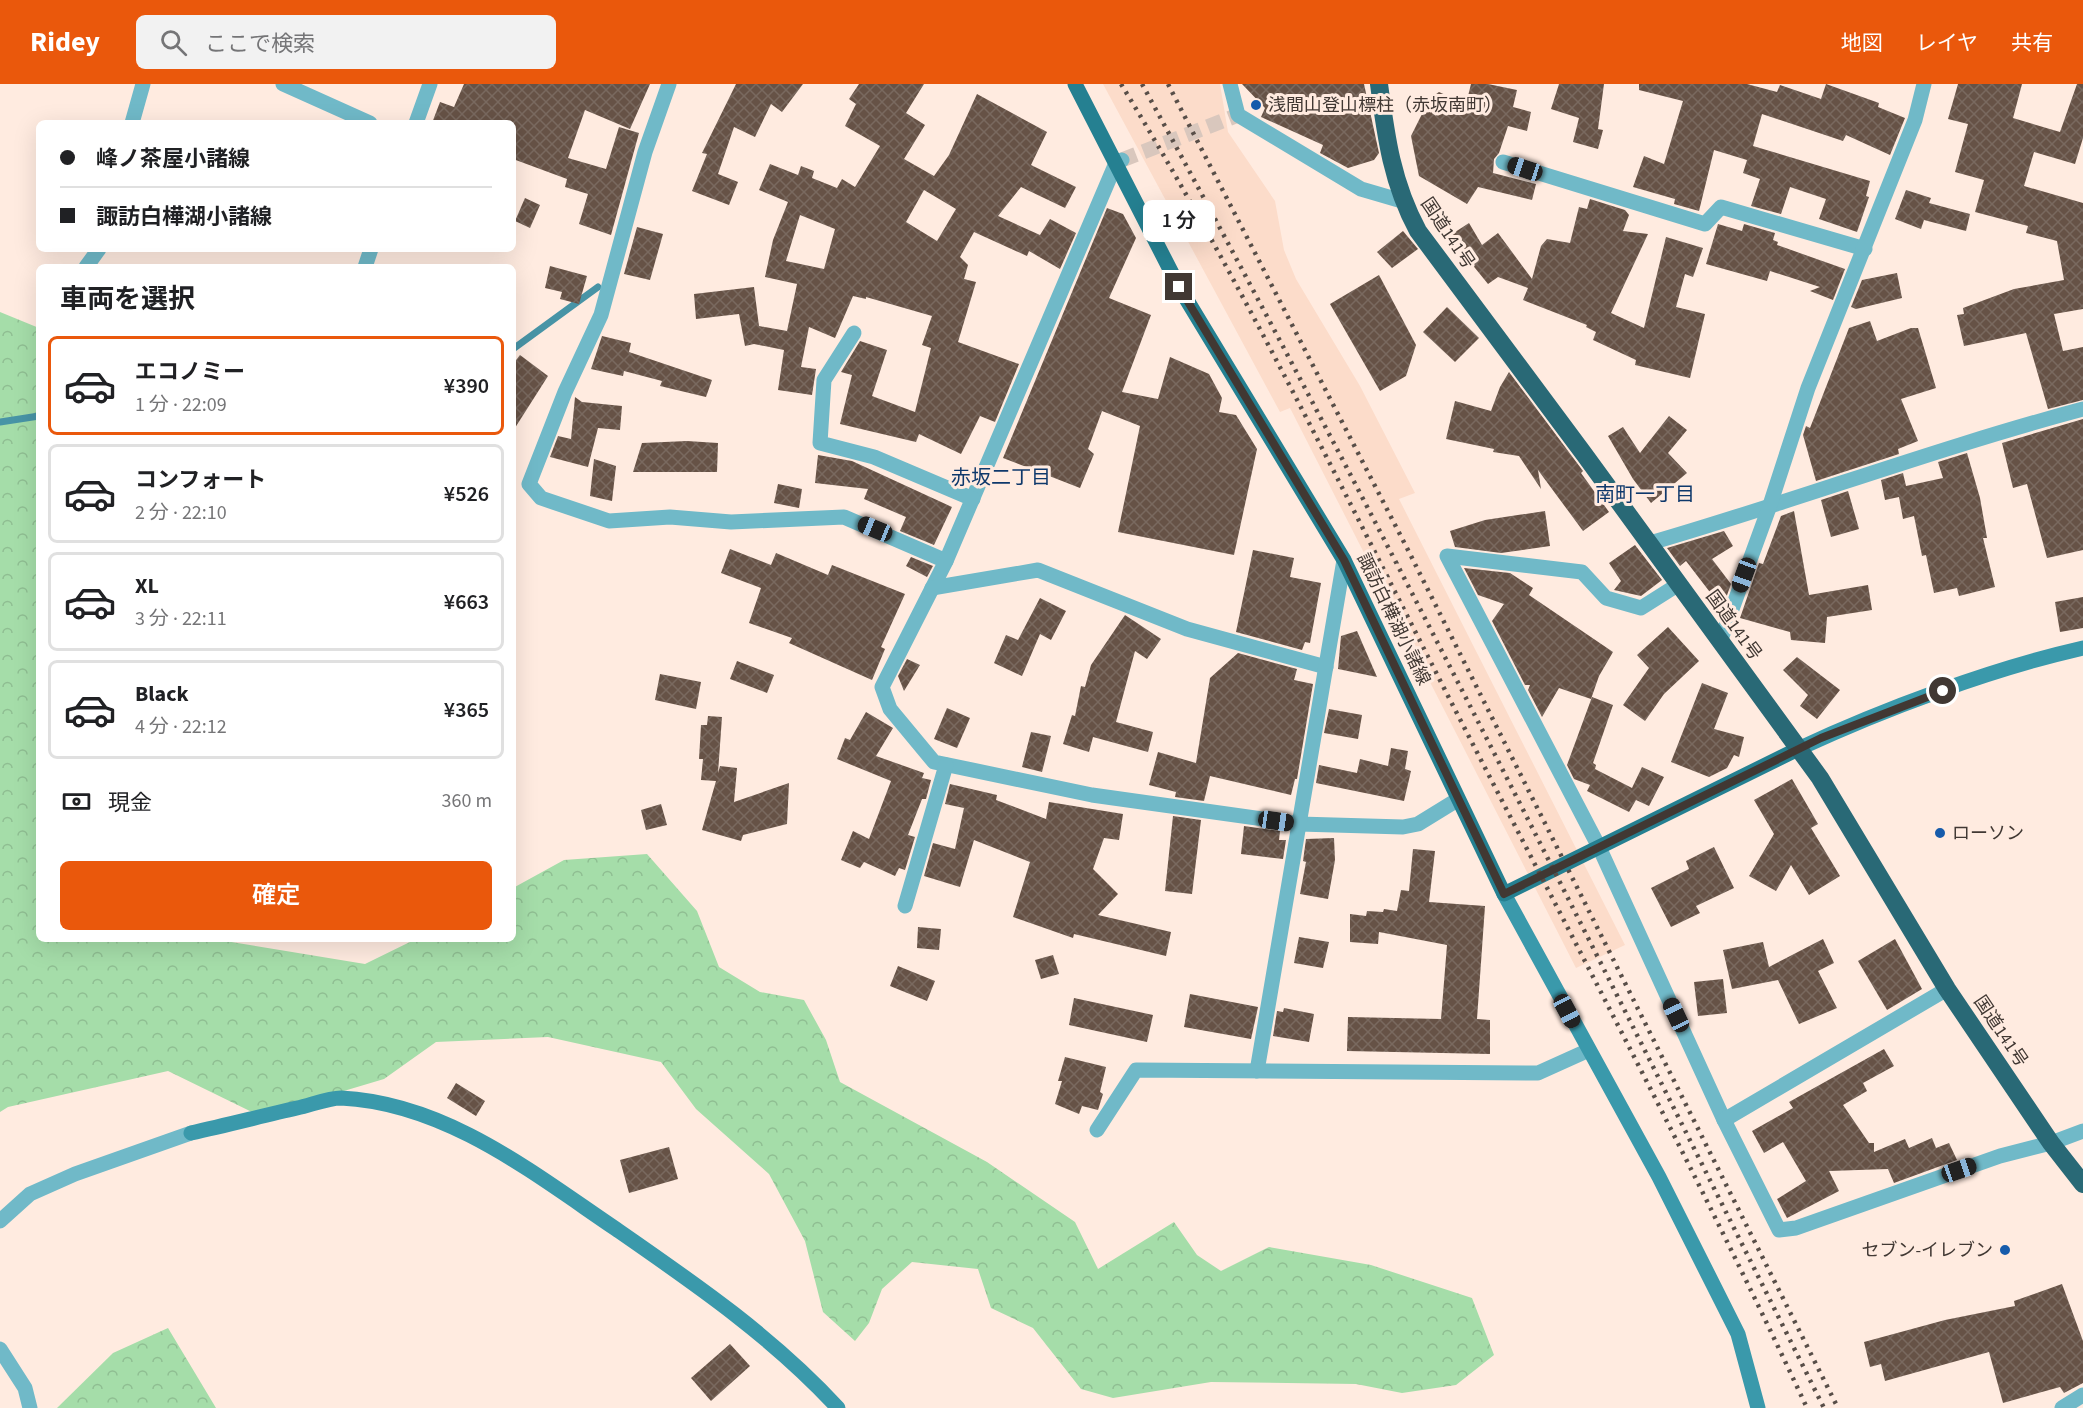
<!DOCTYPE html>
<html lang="ja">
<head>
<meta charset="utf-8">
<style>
  body { margin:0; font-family:"Source Sans 3","Noto Sans JP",sans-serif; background:#f2f2f2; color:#202124; height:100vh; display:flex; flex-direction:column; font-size:22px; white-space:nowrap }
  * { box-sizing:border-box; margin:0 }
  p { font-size:20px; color:#757577 }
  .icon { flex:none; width:33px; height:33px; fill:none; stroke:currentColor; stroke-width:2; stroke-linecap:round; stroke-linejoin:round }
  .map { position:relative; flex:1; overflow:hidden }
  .details { position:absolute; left:36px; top:180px; width:480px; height:678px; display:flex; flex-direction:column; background:#fff; border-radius:9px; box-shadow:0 6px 24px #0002 }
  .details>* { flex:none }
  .guide { position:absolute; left:36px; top:36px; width:480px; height:132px; border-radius:9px; box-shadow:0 6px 24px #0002; display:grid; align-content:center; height:132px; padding:0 24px; background:#fff }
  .end { position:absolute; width:27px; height:27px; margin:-14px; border:8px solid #413833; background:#fff; box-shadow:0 0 0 3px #fff }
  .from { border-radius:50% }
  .bubble { position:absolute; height:42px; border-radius:9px; background:#fff; box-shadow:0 6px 24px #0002; font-size:20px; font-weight:600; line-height:42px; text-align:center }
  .car { position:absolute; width:18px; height:36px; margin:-18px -9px; border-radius:8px; box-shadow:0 0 4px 2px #0007; background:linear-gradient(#222 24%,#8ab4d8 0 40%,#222 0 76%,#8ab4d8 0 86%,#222 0) }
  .guide b { display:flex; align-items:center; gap:21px; height:57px; font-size:22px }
  .guide b+b { border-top:2px solid #e0e0e0 }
  .guide i { width:15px; height:15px; background:#202124 }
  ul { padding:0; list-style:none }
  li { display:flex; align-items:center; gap:18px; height:99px; margin:0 12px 9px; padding:0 12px; border:3px solid #e0e0e0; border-radius:9px }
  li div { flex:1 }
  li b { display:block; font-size:22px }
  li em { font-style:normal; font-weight:600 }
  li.current { border-color:#ea580c }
  li>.icon { width:54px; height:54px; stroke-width:1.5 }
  h2 { padding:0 24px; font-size:27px; line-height:72px }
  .pay { display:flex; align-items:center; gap:15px; height:66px; padding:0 24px; font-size:22px }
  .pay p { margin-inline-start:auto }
  .action { display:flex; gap:12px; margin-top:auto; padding:12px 24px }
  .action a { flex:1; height:69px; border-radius:9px; background:#ea580c; color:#fff; font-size:24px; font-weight:600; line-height:69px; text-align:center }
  header { display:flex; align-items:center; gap:36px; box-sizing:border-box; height:84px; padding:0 30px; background:#ea580c; color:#fff }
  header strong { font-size:28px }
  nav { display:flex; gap:33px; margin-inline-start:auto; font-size:21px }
  .search { width:420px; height:54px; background:#f2f2f2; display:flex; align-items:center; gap:15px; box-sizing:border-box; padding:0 21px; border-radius:9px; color:#757577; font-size:22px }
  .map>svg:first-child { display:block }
</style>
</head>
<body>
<header>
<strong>Ridey</strong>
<div class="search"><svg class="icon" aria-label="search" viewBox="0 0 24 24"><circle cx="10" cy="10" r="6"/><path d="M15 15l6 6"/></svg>ここで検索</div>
<nav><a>地図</a><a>レイヤ</a><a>共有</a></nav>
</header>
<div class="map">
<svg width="2083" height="1324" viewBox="0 0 2083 1324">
  <defs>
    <pattern id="forest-crowns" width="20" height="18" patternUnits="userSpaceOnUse" patternTransform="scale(1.5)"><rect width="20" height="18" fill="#a5dda9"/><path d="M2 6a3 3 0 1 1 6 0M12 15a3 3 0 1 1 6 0" fill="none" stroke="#8fbe92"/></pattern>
    <pattern id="building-cross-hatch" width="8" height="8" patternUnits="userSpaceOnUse" patternTransform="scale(1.5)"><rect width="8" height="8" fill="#665246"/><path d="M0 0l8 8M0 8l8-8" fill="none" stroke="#79695f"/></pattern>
  </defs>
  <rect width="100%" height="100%" fill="#ffebe0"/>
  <!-- built -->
  <path fill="#fcdcca" d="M1103,0H1220L1228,48L1275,117L1284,166L1296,195L1360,302L1415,409L1399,415L1625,861L1576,884L1290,324L1280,328Z"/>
  <!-- forest -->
  <g fill="url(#forest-crowns)">
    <path d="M0,228L39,244V855H213L365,880L416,855H513V804L564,776L647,770L697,827L719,883L760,908L804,916L826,956L840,998L987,1078L1075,1138L1098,1185L1174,1138L1197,1171L1221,1187L1269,1163L1371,1181L1472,1214L1494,1271L1456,1301L1402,1309L1356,1300L1211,1298L1113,1314L1081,1305L1033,1244L991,1224L978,1185L912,1178L882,1205L869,1239L855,1257L823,1228L805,1157L769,1090L696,1025L661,978L548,953L436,958L384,995L260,1032L168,987L8,1023L0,1028Z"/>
    <path d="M168,1244L216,1324H57L113,1269Z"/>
  </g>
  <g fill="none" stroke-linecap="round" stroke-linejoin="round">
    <!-- stream -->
    <g stroke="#4894a6" stroke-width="7">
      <path d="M513,265L598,203"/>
      <path d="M0,338L39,332"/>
    </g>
  </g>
  <!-- building -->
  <g fill="url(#building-cross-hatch)" fill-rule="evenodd">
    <path d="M464,0H650L630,45L585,26L568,74L606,85L619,43L639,49L611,151L579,140L588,110L565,103L567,95L513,75V39H432L440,18L454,23Z"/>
    <path d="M736,0H803L782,28L771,20L755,53L734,43L718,90L738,98L729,121L692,107L707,70L702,69Z"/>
    <path d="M859,0H924L906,29L925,41L904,75L934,92L949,71L977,10L1047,48L1031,81L1076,103L1065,124L1021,103L998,132L1040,151L1050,135L1076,149L1060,185L1029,167L1027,172L974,148L960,173L968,181L964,195L976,198L958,258L1019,280L995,338L980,332L961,370L919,350L916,358L840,340L852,291L841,288L860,257L887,266L872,312L915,328L931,264L922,261L932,232L866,213V215L853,212L835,254L809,243L801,283L816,285L812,311L778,306L784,266L754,260L745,262L739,230L696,235L694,210L754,203L759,242L787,247L797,200L765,193L773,156L788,118L759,106L770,80L798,91L801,82L814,87L812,94L837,104L842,95L855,103L880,62L845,42L856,20L849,15ZM924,106L956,125L937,157L906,138ZM800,131L835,145L824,185L786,177Z"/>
    <path d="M1242,0H1364L1379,69L1374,76L1348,84L1320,69L1323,61L1261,33L1265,24Z"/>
    <path d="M1471,0H1488L1517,6L1513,23L1531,28L1527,47L1508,42L1499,69L1494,75L1493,89L1536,100L1532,116L1478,103L1467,120L1419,92L1411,52L1430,14L1439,8L1466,20Z"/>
    <path d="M1559,0H1604L1598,45L1603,46L1598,65L1573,58L1579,34L1551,25Z"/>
    <path d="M1639,0H1747L1777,8L1780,1L1821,15L1826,0L1879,19L1878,23L1905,34L1890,71L1846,51L1843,57L1762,30L1753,62L1870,97L1866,112L1869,113L1857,148L1819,135L1826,115L1790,103L1781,130L1751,122L1760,95L1743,89L1747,76L1714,66L1699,127L1674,120L1675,115L1633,103L1644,72L1664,80L1683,17L1639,6Z"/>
    <path d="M1958,0H2022L2013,34L2060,48L2077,0H2083V54L2075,80L2034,68L2024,102L2083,119V225L2054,230L2063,267L2083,263V316L2048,325L2026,249L1964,262L1957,231L1964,230L1963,224L2014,205L2064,196L2057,157L2026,149L2028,142L1975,128L1984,96L1955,88L1968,40L1948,35Z"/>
    <path d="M1906,106L1931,114L1929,119L1970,130L1966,147L1924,136L1921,145L1895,135Z"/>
    <path d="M525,114L540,121L530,144L515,137Z"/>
    <path d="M1590,115L1625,126L1629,131L1623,147L1648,150L1611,229L1644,244L1666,153L1703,164L1693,193L1685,190L1676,223L1705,230L1690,294L1635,281L1636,276L1593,256L1596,248L1586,243L1587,241L1523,216L1528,204L1498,193L1488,200L1449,152L1469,139L1482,161L1498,149L1532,195L1541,162L1547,155L1570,159L1579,123L1587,125Z"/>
    <path d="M1107,124L1123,130L1136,154L1109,214L1151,231L1122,308L1158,315L1170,273L1209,290L1222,314L1219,328L1236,331L1257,365L1234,471L1118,448L1140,342L1102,327L1088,365L1094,370L1080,404L1003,374Z"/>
    <path d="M1718,140L1742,147L1744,140L1775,149L1773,156L1778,158L1777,161L1845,185L1833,216L1810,207L1820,203L1770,187L1767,197L1706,180Z"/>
    <path d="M637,143L663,150L650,196L624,190Z"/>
    <path d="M1403,147L1418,165L1392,184L1377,168Z"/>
    <path d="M550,182L587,192L579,220L560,215L562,208L545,204Z"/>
    <path d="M1897,189L1902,214L1856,225L1851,223L1862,196Z"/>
    <path d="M1379,191L1416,261L1406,292L1380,307L1330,220Z"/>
    <path d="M1447,223L1479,254L1455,278L1423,248Z"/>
    <path d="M1870,237L1877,257L1911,244H1918L1936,304L1901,315L1918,357L1898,365L1899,370L1816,397L1803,351L1806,342L1810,344L1849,244Z"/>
    <path d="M602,252L631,259L629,268L712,296L706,313L660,302L662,297L624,287L623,292L591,285Z"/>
    <path d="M520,271L548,292L513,347V280Z"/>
    <path d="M1509,288L1583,387L1581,389L1609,428L1583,447L1538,386L1541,405L1519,372L1493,368L1494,365L1446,355L1455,317L1491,327L1500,303Z"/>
    <path d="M575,313L582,318L622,322L620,346L598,344L588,383L550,373L558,352L571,355Z"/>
    <path d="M1669,332L1687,346L1668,369L1687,389L1651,419L1633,395L1608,352L1623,343L1640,369Z"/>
    <path d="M2083,335V466L2047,474L2027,400L2013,404L2002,359Z"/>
    <path d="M687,357L718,359L717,388H633L642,359Z"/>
    <path d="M1967,369L1980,414L1987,454H1983L1995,503L1959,512L1957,504L1934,509L1926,471L1922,472L1914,432L1903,435L1899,413L1885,416L1881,396L1903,389L1906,402L1943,394L1938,378Z"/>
    <path d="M818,371L852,377L952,423L934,461L900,447L906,433L864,415L868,405L815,399Z"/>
    <path d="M594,375L616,382L612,417L590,412Z"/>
    <path d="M778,400L802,405L799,424L774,419Z"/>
    <path d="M1848,407L1859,445L1831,453L1821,416Z"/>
    <path d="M1545,427L1550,462L1501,469L1455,463L1450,447L1485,436Z"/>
    <path d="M1794,427L1809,511L1868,501L1872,526L1827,533L1825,559L1791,556L1790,548L1740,534L1759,479L1763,480L1781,432Z"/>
    <path d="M1724,447L1733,462L1712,475L1731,500L1726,514L1719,520L1686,477L1680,482L1667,464Z"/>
    <path d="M1635,461L1662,496L1641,512L1614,506L1621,497L1609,479Z"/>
    <path d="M730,465L771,481L776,469L828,491L832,481L905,510L881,563L885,565L872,596L789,559L792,554L749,539L761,504L721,489Z"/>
    <path d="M1253,466L1294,474L1290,493L1321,499L1310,559L1305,558L1302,566L1236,548Z"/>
    <path d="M911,473L933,482L927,493L906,482Z"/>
    <path d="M1464,484L1510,489L1533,504L1529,511L1613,568L1599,592L1591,615L1559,604L1542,633L1528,606L1530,601H1525L1492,537L1504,520L1478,511Z"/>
    <path d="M2083,513V544L2060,548L2055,518Z"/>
    <path d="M1040,514L1066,527L1051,556L1040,550L1022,592L994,579L1006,551L1018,556Z"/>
    <path d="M1125,531L1161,555L1147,575L1135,567L1116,638L1153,648L1148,668L1093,653L1089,668L1063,660L1072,631L1075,632L1081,602L1085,603L1091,581Z"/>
    <path d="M1668,543L1699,577L1664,610L1645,637L1623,621L1649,584L1637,571Z"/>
    <path d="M1357,547L1377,593L1338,585L1341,552Z"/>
    <path d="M1238,569L1297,585L1294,596L1313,600L1297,695H1295L1291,711L1210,692L1204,717L1175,713L1176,708L1149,701L1158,668L1196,679L1210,594Z"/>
    <path d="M1797,573L1840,606L1817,635L1800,622L1808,611L1783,586Z"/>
    <path d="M907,575L920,581L904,607L898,592Z"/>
    <path d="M737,577L774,591L767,609L730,595Z"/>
    <path d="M660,590L701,598L696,625L655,616Z"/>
    <path d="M1702,599L1728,609L1714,645L1744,653L1739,673L1734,671L1727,684L1709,693L1671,678Z"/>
    <path d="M1592,613L1613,621L1593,679L1596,681L1595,685L1632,704L1642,683L1664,693L1649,722L1636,716L1629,728L1587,707L1590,701L1574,695L1567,681Z"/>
    <path d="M947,624L970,634L957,664L934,655Z"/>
    <path d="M1329,625L1362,631L1358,655L1324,649Z"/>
    <path d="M866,628L893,644L876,672L924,689L922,694L931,696L926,715H922L908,751L915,753L905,786L899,784L895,792L864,778L860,784L841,776L853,747L869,755L891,697L837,675L845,654L850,656Z"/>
    <path d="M708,632L722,633L718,689L720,682L737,684L734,718L789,699L787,740L743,751L741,757L702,746L716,697L701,696L703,675H699L701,641H707Z"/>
    <path d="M1031,648L1051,652L1042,688L1022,683Z"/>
    <path d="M1391,664L1408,667L1405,685L1411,687L1404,717L1316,699L1319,681L1357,689L1360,675L1388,682Z"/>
    <path d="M1792,695L1818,740L1811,744L1840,792L1809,811L1791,781L1776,807L1749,792L1774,750L1754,716Z"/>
    <path d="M950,700L997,711L996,716L1046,735L1049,718L1123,730L1119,756L1104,754L1093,785L1118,810L1098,831L1171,848L1166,872L1074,850L1073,854L1013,833L1030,778L974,756L960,803L924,792L933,759L955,765L964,724L945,720Z"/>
    <path d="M661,720L667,741L646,746L641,726Z"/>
    <path d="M1173,732L1201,736L1192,810L1165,807Z"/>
    <path d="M1244,742L1280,747L1279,756H1286L1283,775L1241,770Z"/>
    <path d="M1334,754L1335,776L1328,815L1300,810L1306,778L1303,777L1306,755Z"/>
    <path d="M1714,763L1734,804L1696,822L1700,829L1671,843L1651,804L1689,785L1686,777Z"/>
    <path d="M1413,765L1435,767L1429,818L1485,822L1477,935L1490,936V970L1347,967L1348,933L1441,935L1447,861L1379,848L1378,860L1350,858V830L1366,832L1367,827L1383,828L1384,825L1397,827L1401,806L1409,807Z"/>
    <path d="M918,843L941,845L939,866L917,864Z"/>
    <path d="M1299,853L1329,858L1323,884L1294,879Z"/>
    <path d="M1823,855L1834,879L1818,887L1837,924L1799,940L1778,896L1732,905L1723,866L1763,858L1769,883Z"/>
    <path d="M1895,855L1922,905L1887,926L1858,877Z"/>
    <path d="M1053,871L1059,890L1041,895L1035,876Z"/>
    <path d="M898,882L935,897L927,917L890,902Z"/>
    <path d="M1723,895L1727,929L1698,932L1694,898Z"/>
    <path d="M1190,910L1258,923L1251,955L1184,943Z"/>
    <path d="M1074,914L1153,931L1147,958L1069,941Z"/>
    <path d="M1284,924L1314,930L1309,958L1273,952L1277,927L1283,928Z"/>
    <path d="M1884,965L1894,982L1863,999L1867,1007L1843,1021L1869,1059H1874V1068L1905,1055L1909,1064L1932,1054L1936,1064L1949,1059L1957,1076L1894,1099L1888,1085L1829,1087L1839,1107L1787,1134L1777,1115L1806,1097L1783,1058L1764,1069L1752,1047L1793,1024L1789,1018Z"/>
    <path d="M1065,973L1106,983L1100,1008L1103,1010L1098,1026L1082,1022L1079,1030L1055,1020L1062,997H1058Z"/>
    <path d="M456,999L485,1017L476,1032L447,1014Z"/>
    <path d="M669,1063L678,1095L629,1109L620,1076Z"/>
    <path d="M2062,1200L2083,1257V1299L2064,1309L2060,1303L2003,1319L1989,1268L1885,1297L1881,1280L1870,1283L1864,1258L1945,1236L2015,1222L2014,1217Z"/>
    <path d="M730,1260L750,1282L711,1317L691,1294Z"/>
  </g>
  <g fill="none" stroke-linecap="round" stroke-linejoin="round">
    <!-- street-tunnel -->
    <path stroke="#d9c7bd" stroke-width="15" stroke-dasharray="15 8" stroke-linecap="butt" d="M1122,76L1238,31"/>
    <!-- street -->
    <g stroke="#70b9c8" stroke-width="15">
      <path d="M283,0L370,39"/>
      <path d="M669,0L645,68L601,231L565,308L529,400L541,414L609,437L670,433L731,438L844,433L946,477"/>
      <path d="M1230,0L1238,31L1361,105L1402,117"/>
      <path d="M132,39L143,0"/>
      <path d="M416,39L430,0"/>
      <path d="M1122,76L1116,79L946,477L882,603L890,625L934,678L1092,711L1299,740L1403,743L1418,740L1457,716"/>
      <path d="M1503,78L1705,140L1721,123L1865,165"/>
      <path d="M86,183L99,165"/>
      <path d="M365,183L371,165"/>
      <path d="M854,249L824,296L820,359L874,373L973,415"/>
      <path d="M1650,459C1795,417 1937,364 2083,325"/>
      <path d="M1679,500L1641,524L1606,514L1582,488L1447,472L1599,763L1724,1036L1779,1146L1796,1144L2000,1072L2051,1059L2083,1047"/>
      <path d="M932,504L1038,486L1187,545L1326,583"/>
      <path d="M1720,558L1769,424L1808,304L1915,36L1924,0"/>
      <path d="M905,822L946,681"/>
      <path d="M1257,987L1344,476"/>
      <path d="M1724,1036L1947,905"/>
      <path d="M1097,1046L1136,986L1538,989L1589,966"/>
      <path d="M0,1137L30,1110L75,1090L191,1049"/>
      <path d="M0,1265L25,1304L30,1324"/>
      <path d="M2062,1324L2083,1311"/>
    </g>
    <!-- secondary -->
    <g stroke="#3a99ab" stroke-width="15">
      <path d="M1798,665C1884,625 1991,585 2083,564"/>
      <path d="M1504,810L1659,1093L1738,1250L1758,1324"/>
      <path d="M191,1049C227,1041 262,1032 297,1024C311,1021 328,1014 341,1014C446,1019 533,1089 616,1145C694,1199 774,1254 838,1324"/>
    </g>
    <!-- primary -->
    <path stroke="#258091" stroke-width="15" d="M1075,0L1179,203L1344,476L1504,810L1798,665"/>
    <!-- highway -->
    <path stroke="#296976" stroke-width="18" d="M1379,0C1386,53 1392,99 1418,147L1584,370L1820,694L1947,905L2051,1059L2083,1100"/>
    <!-- rail -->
    <g stroke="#584e48" stroke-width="4.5" stroke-dasharray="3 6" stroke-linecap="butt">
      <path d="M1121,0C1241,196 1341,403 1446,608C1568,846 1694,1082 1807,1324"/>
      <path d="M1142,0C1380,436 1602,880 1824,1324"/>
      <path d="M1168,0L1409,468L1838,1324"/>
    </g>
  </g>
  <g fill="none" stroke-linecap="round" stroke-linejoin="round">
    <!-- route -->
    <path stroke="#413833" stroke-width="8" d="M1179,203L1344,476L1504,810L1821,654L1943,607"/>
  </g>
  <!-- markers -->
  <g fill="#165bab" stroke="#ffebe0" stroke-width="2">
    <circle cx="1256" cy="21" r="6"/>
    <circle cx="1940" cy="749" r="6"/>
    <circle cx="2005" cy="1166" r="6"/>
  </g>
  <g text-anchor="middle" stroke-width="6" stroke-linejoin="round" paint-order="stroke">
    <!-- poi labels -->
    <g font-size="18" fill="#413833" stroke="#ffebe0" text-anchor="start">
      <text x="1268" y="27">浅間山登山標柱（赤坂南町）</text>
      <text x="1952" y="755">ローソン</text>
      <text x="1993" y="1172" text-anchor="end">セブン-イレブン</text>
    </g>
    <!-- street labels -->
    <g font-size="18" fill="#413833" stroke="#ffebe0">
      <text transform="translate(1448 149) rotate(56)" y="6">国道141号</text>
      <text transform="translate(1394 535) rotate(64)" y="6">諏訪白樺湖小諸線</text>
      <text transform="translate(1734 541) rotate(54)" y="6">国道141号</text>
      <text transform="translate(2001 947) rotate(56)" y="6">国道141号</text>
    </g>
    <!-- neighbourhood labels -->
    <g font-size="20" fill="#0e386b" stroke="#ffebe0">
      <text x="1001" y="400">赤坂二丁目</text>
      <text x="1645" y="417">南町一丁目</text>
    </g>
  </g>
</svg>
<i class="end from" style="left:1943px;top:607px"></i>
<i class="end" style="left:1179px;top:203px"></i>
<div class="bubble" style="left:1143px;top:116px;width:72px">1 分</div>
<i class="car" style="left:1525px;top:85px;rotate:288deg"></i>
<i class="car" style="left:875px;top:445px;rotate:292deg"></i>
<i class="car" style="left:1744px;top:491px;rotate:200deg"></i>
<i class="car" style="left:1276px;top:737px;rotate:98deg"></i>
<i class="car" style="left:1567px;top:927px;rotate:152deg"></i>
<i class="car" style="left:1676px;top:931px;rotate:335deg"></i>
<i class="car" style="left:1959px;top:1086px;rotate:71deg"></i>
<div class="guide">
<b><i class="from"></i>峰ノ茶屋小諸線</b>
<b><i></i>諏訪白樺湖小諸線</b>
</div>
<section class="details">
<h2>車両を選択</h2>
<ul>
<li class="current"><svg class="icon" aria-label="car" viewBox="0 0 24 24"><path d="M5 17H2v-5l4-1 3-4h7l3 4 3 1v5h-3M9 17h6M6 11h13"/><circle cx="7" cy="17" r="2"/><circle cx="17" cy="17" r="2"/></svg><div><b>エコノミー</b><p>1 分 · 22:09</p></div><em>¥390</em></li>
<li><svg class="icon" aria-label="car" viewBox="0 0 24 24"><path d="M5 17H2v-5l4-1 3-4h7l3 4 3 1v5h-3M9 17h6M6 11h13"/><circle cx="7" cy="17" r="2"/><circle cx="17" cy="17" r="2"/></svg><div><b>コンフォート</b><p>2 分 · 22:10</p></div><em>¥526</em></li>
<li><svg class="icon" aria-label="car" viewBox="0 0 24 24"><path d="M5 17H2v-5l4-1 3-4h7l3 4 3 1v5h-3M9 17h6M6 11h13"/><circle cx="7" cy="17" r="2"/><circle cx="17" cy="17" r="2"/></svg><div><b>XL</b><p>3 分 · 22:11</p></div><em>¥663</em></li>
<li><svg class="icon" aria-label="car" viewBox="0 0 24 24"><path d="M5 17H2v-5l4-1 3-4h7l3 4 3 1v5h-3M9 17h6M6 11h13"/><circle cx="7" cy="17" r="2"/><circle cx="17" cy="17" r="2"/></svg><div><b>Black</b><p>4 分 · 22:12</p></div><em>¥365</em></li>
</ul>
<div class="pay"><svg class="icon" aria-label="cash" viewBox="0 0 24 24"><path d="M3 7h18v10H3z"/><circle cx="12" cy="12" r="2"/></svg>現金<p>360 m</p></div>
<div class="action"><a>確定</a></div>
</section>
</div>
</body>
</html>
